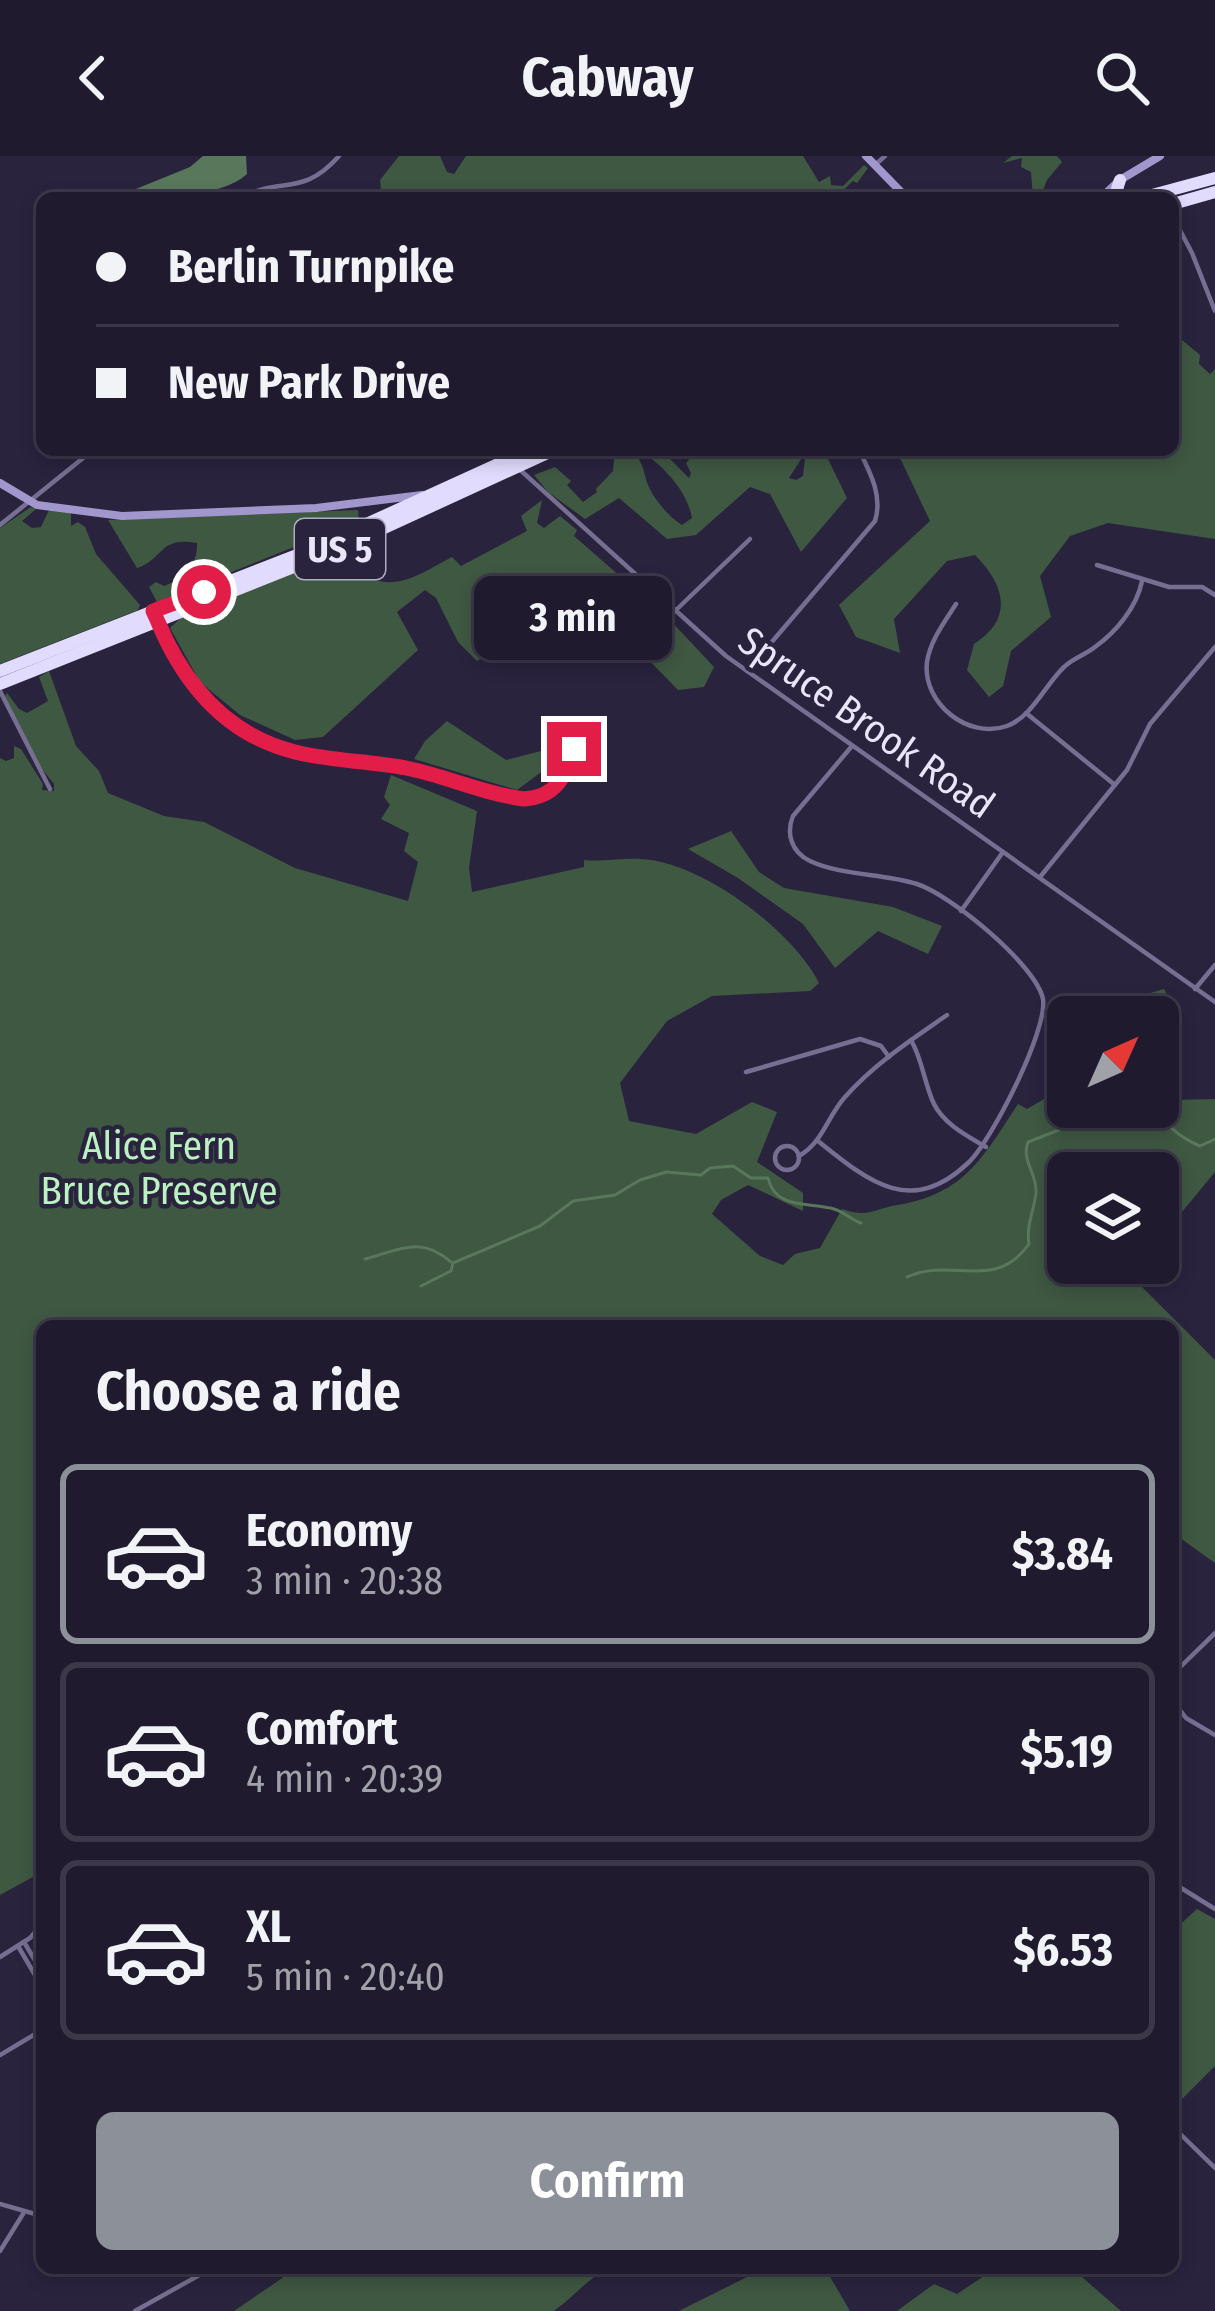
<!DOCTYPE html>
<html lang="en">
<head>
<meta charset="utf-8">
<style>
  body { margin:0; font-family:"Fira Sans Condensed",sans-serif; background:#2c273a; color:#f1f3f6; height:100vh; display:flex; flex-direction:column; font-size:45px; white-space:nowrap }
  * { box-sizing:border-box; margin:0 }
  p { font-size:39px; color:#a1a1aa }
  .icon { flex:none; width:66px; height:66px; fill:none; stroke:currentColor; stroke-width:2; stroke-linecap:round; stroke-linejoin:round }
  .map { position:relative; flex:1; overflow:hidden }
  .side { position:absolute; left:36px; top:1164px; width:1143px; height:954px; display:flex; flex-direction:column; background:#1f1a2e; border-radius:18px; box-shadow:0 6px 18px #0003,0 0 0 3px #3c384a }
  .side>* { flex:none }
  .hud { position:absolute; left:36px; top:36px; width:1143px; height:264px; border-radius:18px; box-shadow:0 6px 18px #0003,0 0 0 3px #3c384a; display:grid; align-content:center; height:264px; padding:0 60px; background:#1f1a2e }
  .needle { width:78px; rotate:45deg }
  .fabs { position:absolute; left:1047px; top:840px; display:grid; gap:24px }
  .fabs a { display:grid; place-items:center; width:132px; height:132px; border-radius:18px; background:#1f1a2e; box-shadow:0 6px 18px #0003,0 0 0 3px #3c384a; font-size:60px }
  .end { position:absolute; width:54px; height:54px; margin:-27px; border:15px solid #e11d48; background:#fff; box-shadow:0 0 0 6px #fff }
  .from { border-radius:50% }
  .bubble { position:absolute; height:84px; border-radius:18px; background:#1f1a2e; box-shadow:0 6px 18px #0003,0 0 0 3px #3c384a; font-size:39px; font-weight:700; line-height:84px; text-align:center }
  .hud b { display:flex; align-items:center; gap:42px; height:114px; font-size:45px }
  .hud b+b { border-top:3px solid #3c384a }
  .hud i { width:30px; height:30px; background:#f1f3f6 }
  ul { padding:0; list-style:none }
  li { display:flex; align-items:center; gap:36px; height:180px; margin:0 24px 18px; padding:0 36px; border:6px solid #3c384a; border-radius:18px }
  li div { flex:1 }
  li b { display:block; font-size:45px }
  li em { font-style:normal; font-weight:700 }
  li.current { border-color:#8c9099 }
  li>.icon { width:108px; height:108px; stroke-width:1.5 }
  h2 { padding:0 60px; font-size:54px; line-height:144px }
  .button { display:flex; gap:24px; margin-top:auto; padding:24px 60px }
  .button a { flex:1; height:138px; border-radius:18px; background:#8c9099; color:#fff; font-size:48px; font-weight:700; line-height:138px; text-align:center }
  header { display:flex; justify-content:space-between; align-items:center; height:156px; padding:0 60px; background:#1f1a2e; font-size:54px; font-weight:700 }
  .map>svg:first-child { display:block }
</style>
</head>
<body>
<header><svg class="icon" aria-label="back" viewBox="0 0 24 24"><path d="M15 5l-7 7 7 7"/></svg>Cabway<svg class="icon" aria-label="search" viewBox="0 0 24 24"><circle cx="10" cy="10" r="6"/><path d="M15 15l6 6"/></svg></header>
<div class="map">
<svg width="1215" height="2155" viewBox="0 0 1215 2155">
  <rect width="100%" height="100%" fill="#29233e"/>
  <!-- green -->
  <g fill="#3f5842">
    <path d="M399,0H440L447,16L454,18L466,0H803L819,26L830,20L831,29L843,30L864,9L868,12L857,27L853,25L835,42H799L785,36L771,42H382L380,24Z"/>
    <path d="M1012,0H1057L1062,6L1047,24L1040,42H1033L1031,16L1021,11L1022,2L1003,7Z"/>
    <path d="M1178,157L1182,184L1200,199L1199,208L1210,218L1215,213V383L1108,367L1070,380L1040,420L1051,461L1011,495L1003,530L989,541L967,514L974,488C1015,462 1004,428 975,399L947,405L894,463L900,497L856,481L839,449L930,365L900,302L927,294H1173V159Z"/>
    <path d="M630,294C644,305 643,315 648,329C653,342 670,362 682,369L692,362C687,334 663,310 640,294H656L663,302L666,299L689,322L691,317L686,307L695,297L684,294H807L789,322L796,324L803,320L805,302L811,294H829L827,301L847,342L801,396L770,338L750,331L696,379L667,383L619,342L585,363L548,336L534,319L555,311L571,325L567,329L583,346L597,336L596,333L613,315L614,303Z"/>
    <path d="M542,344L537,367L544,372L560,360L577,374L574,380L669,463L714,511L704,531L678,534L645,500L646,474C627,474 600,478 585,463C577,454 576,449 564,442L546,456L520,445L506,459L516,466L495,481L488,499L477,505L458,486L436,442L425,434L397,456L418,494L323,581L295,584L240,559L200,526L170,472L184,459L361,391L360,398L367,405L365,419C395,438 425,415 452,401L461,410L527,375L521,360Z"/>
    <path d="M31,351L36,353L22,365L32,372L41,371L49,354L71,356V370L78,366L85,371L96,398L140,449L138,454L0,508V372Z"/>
    <path d="M358,354L359,365L157,446L149,431L156,426L164,430C184,422 198,409 197,387C159,380 165,402 137,412L108,364Z"/>
    <path d="M49,515L76,590L99,615L108,637L164,660L204,666L295,712L408,745L418,706L404,695L409,677L381,663L390,649L384,641L391,619L477,655L469,712L472,736L584,711V704C603,706 622,702 640,703C701,705 792,774 819,827L810,835L712,840L667,865L620,927L629,965L696,978L752,946L777,956L757,1006L803,1037V1055L748,1029L721,1044L712,1058L760,1100L783,1109L795,1098L820,1092L842,1053C868,1062 871,1054 897,1049C965,1038 983,1001 1018,948L1027,953L1066,930L1068,914V951H1158V927L1173,944L1215,943V1016L1158,1085V1017H1068V1107H1139L1133,1122L1215,1204V1407L1173,1377V1170H42V1716L0,1739V602L6,605L14,602V590L21,593L43,628L42,634L54,635V628L38,608L5,540L7,537L19,553L27,557L48,545L39,521Z"/>
    <path d="M447,565L506,604L541,595L550,600L562,597L561,603L546,607L540,617L517,634L414,603L425,585Z"/>
    <path d="M731,675L759,716L784,732L893,751L942,770L928,798L878,775L835,812L803,768L738,722L688,693Z"/>
    <path d="M1164,833L1173,852L1158,869V861H1102L1123,845Z"/>
    <path d="M1197,1753L1215,1763V1910L1173,1952V1775Z"/>
    <path d="M297,2112L343,2116L347,2112H607C586,2125 573,2141 554,2155H234Z"/>
    <path d="M765,2112H825L850,2155H679Z"/>
    <path d="M985,2112H1085L1082,2121L1121,2155H897L934,2128L957,2138L984,2120Z"/>
  </g>
  <!-- water -->
  <path fill="#58775b" d="M203,0H246L247,18C219,44 147,42 109,42L116,36L126,37L190,11Z"/>
  <g fill="none" stroke-linecap="round" stroke-linejoin="round">
    <!-- stream -->
    <g stroke="#58775b" stroke-width="3">
      <path d="M1156,951C1165,970 1181,982 1200,990L1215,983"/>
      <path d="M365,1103C399,1094 421,1079 451,1106"/>
      <path d="M907,1121C952,1100 994,1137 1029,1088C1026,1068 1034,1056 1036,1036C1037,1017 1021,1005 1028,986L1059,974L1098,951"/>
      <path d="M421,1130L451,1115L453,1107L540,1070L573,1045L615,1039L640,1024L666,1016L701,1019L710,1012L733,1010L751,1022H768C775,1054 810,1046 834,1053C844,1056 852,1064 861,1067"/>
    </g>
    <!-- street -->
    <g stroke="#766f91" stroke-width="4.5">
      <path d="M875,9L885,0"/>
      <path d="M241,42C280,20 302,42 339,0"/>
      <path d="M1173,61L1192,97L1215,155"/>
      <path d="M518,312L726,500L1215,846"/>
      <path d="M0,369L93,294"/>
      <path d="M1097,409L1169,431H1202L1215,439"/>
      <path d="M956,448C945,465 930,485 927,506C922,547 968,584 1007,570C1032,561 1045,529 1064,511C1073,502 1085,499 1095,491C1116,476 1137,451 1142,425"/>
      <path d="M675,455L750,383"/>
      <path d="M158,466C177,512 204,552 248,577C309,612 387,604 453,623C479,631 514,650 541,641C567,632 578,596 572,571"/>
      <path d="M747,515L875,365C883,340 870,316 859,294"/>
      <path d="M0,535L50,633"/>
      <path d="M1026,557L1115,629"/>
      <path d="M1040,721L1127,614L1150,568L1215,491"/>
      <path d="M961,755L1003,696"/>
      <path d="M1195,833L1215,809"/>
      <path d="M911,884C923,905 924,927 934,948C944,968 967,980 986,991"/>
      <path d="M746,916L860,883L881,890L889,901"/>
      <path d="M818,985C869,1026 911,1061 968,1007C991,986 1048,874 1043,843C1036,809 951,739 917,728C883,717 842,720 810,705C791,696 786,677 793,660L852,590"/>
      <circle cx="787" cy="1002" r="12"/>
      <path d="M799,1000C823,986 827,961 845,941C874,908 911,884 947,859"/>
      <path d="M1173,1518L1215,1477"/>
      <path d="M1173,1545L1186,1562L1215,1579"/>
      <path d="M1173,1727L1215,1753"/>
      <path d="M24,1786L42,1816"/>
      <path d="M18,1790L42,1831"/>
      <path d="M0,1801L30,1782L42,1768"/>
      <path d="M0,1899L42,1874"/>
      <path d="M1173,1971L1215,2012"/>
      <path d="M0,2048L42,2060"/>
      <path d="M0,2095L23,2058"/>
      <path d="M135,2155L212,2112"/>
    </g>
    <!-- secondary -->
    <g stroke="#a297cd" stroke-width="8">
      <path d="M866,0L907,42"/>
      <path d="M1101,42L1120,24L1160,0"/>
      <path d="M0,327L37,349L122,360L316,352L422,339"/>
    </g>
    <!-- highway -->
    <g stroke="#e1dbfd" stroke-width="12">
      <path d="M1120,24L1117,33L1122,42"/>
      <path d="M1141,42L1215,22"/>
      <path d="M1173,48L1215,36"/>
      <path d="M0,515L307,395L529,294"/>
      <path d="M0,528L334,395L554,294"/>
    </g>
  </g>
  <g fill="none" stroke-linecap="round" stroke-linejoin="round">
    <!-- route -->
    <path stroke="#e11d48" stroke-width="15" d="M204,436L153,455L158,466C184,528 227,579 295,596C331,605 369,605 406,612C446,620 484,638 524,643C556,641 565,621 574,593"/>
  </g>
  <g text-anchor="middle" stroke-width="9" stroke-linejoin="round" paint-order="stroke">
    <!-- shield labels -->
    <rect fill="#29233e" stroke="#b0acc1" stroke-width="3" x="295" y="363" width="90" height="60" rx="9"/>
    <g font-size="36" font-weight="bold" fill="#eae6f9">
      <text x="340" y="406">US 5</text>
    </g>
    <!-- street labels -->
    <g font-size="39" fill="#eae6f9" stroke="#29233e">
      <text transform="translate(867 566) rotate(35)" y="14">Spruce Brook Road</text>
    </g>
    <!-- park labels -->
    <g font-size="39" fill="#bbf2c1" stroke="#29233e">
      <text x="159" y="1003">Alice Fern<tspan x="159" dy="45">Bruce Preserve</tspan></text>
    </g>
  </g>
</svg>
<div class="fabs">
<a><svg class="needle" viewBox="-14 -14 28 28"><path d="M0-13l5 13h-10z" fill="#e53935"/><path d="M0 13l5-13h-10z" fill="#a1a1aa"/></svg></a>
<a><svg class="icon" aria-label="layers" viewBox="0 0 24 24"><path d="M12 4l9 5-9 5-9-5zM3 14l9 5 9-5"/></svg></a>
</div>
<i class="end from" style="left:204px;top:436px"></i>
<i class="end" style="left:574px;top:593px"></i>
<div class="bubble" style="left:474px;top:420px;width:198px">3 min</div>
<div class="hud">
<b><i class="from"></i>Berlin Turnpike</b>
<b><i></i>New Park Drive</b>
</div>
<section class="side">
<h2>Choose a ride</h2>
<ul>
<li class="current"><svg class="icon" aria-label="car" viewBox="0 0 24 24"><path d="M5 17H2v-5l4-1 3-4h7l3 4 3 1v5h-3M9 17h6M6 11h13"/><circle cx="7" cy="17" r="2"/><circle cx="17" cy="17" r="2"/></svg><div><b>Economy</b><p>3 min · 20:38</p></div><em>$3.84</em></li>
<li><svg class="icon" aria-label="car" viewBox="0 0 24 24"><path d="M5 17H2v-5l4-1 3-4h7l3 4 3 1v5h-3M9 17h6M6 11h13"/><circle cx="7" cy="17" r="2"/><circle cx="17" cy="17" r="2"/></svg><div><b>Comfort</b><p>4 min · 20:39</p></div><em>$5.19</em></li>
<li><svg class="icon" aria-label="car" viewBox="0 0 24 24"><path d="M5 17H2v-5l4-1 3-4h7l3 4 3 1v5h-3M9 17h6M6 11h13"/><circle cx="7" cy="17" r="2"/><circle cx="17" cy="17" r="2"/></svg><div><b>XL</b><p>5 min · 20:40</p></div><em>$6.53</em></li>
</ul>
<div class="button"><a>Confirm</a></div>
</section>
</div>
</body>
</html>
